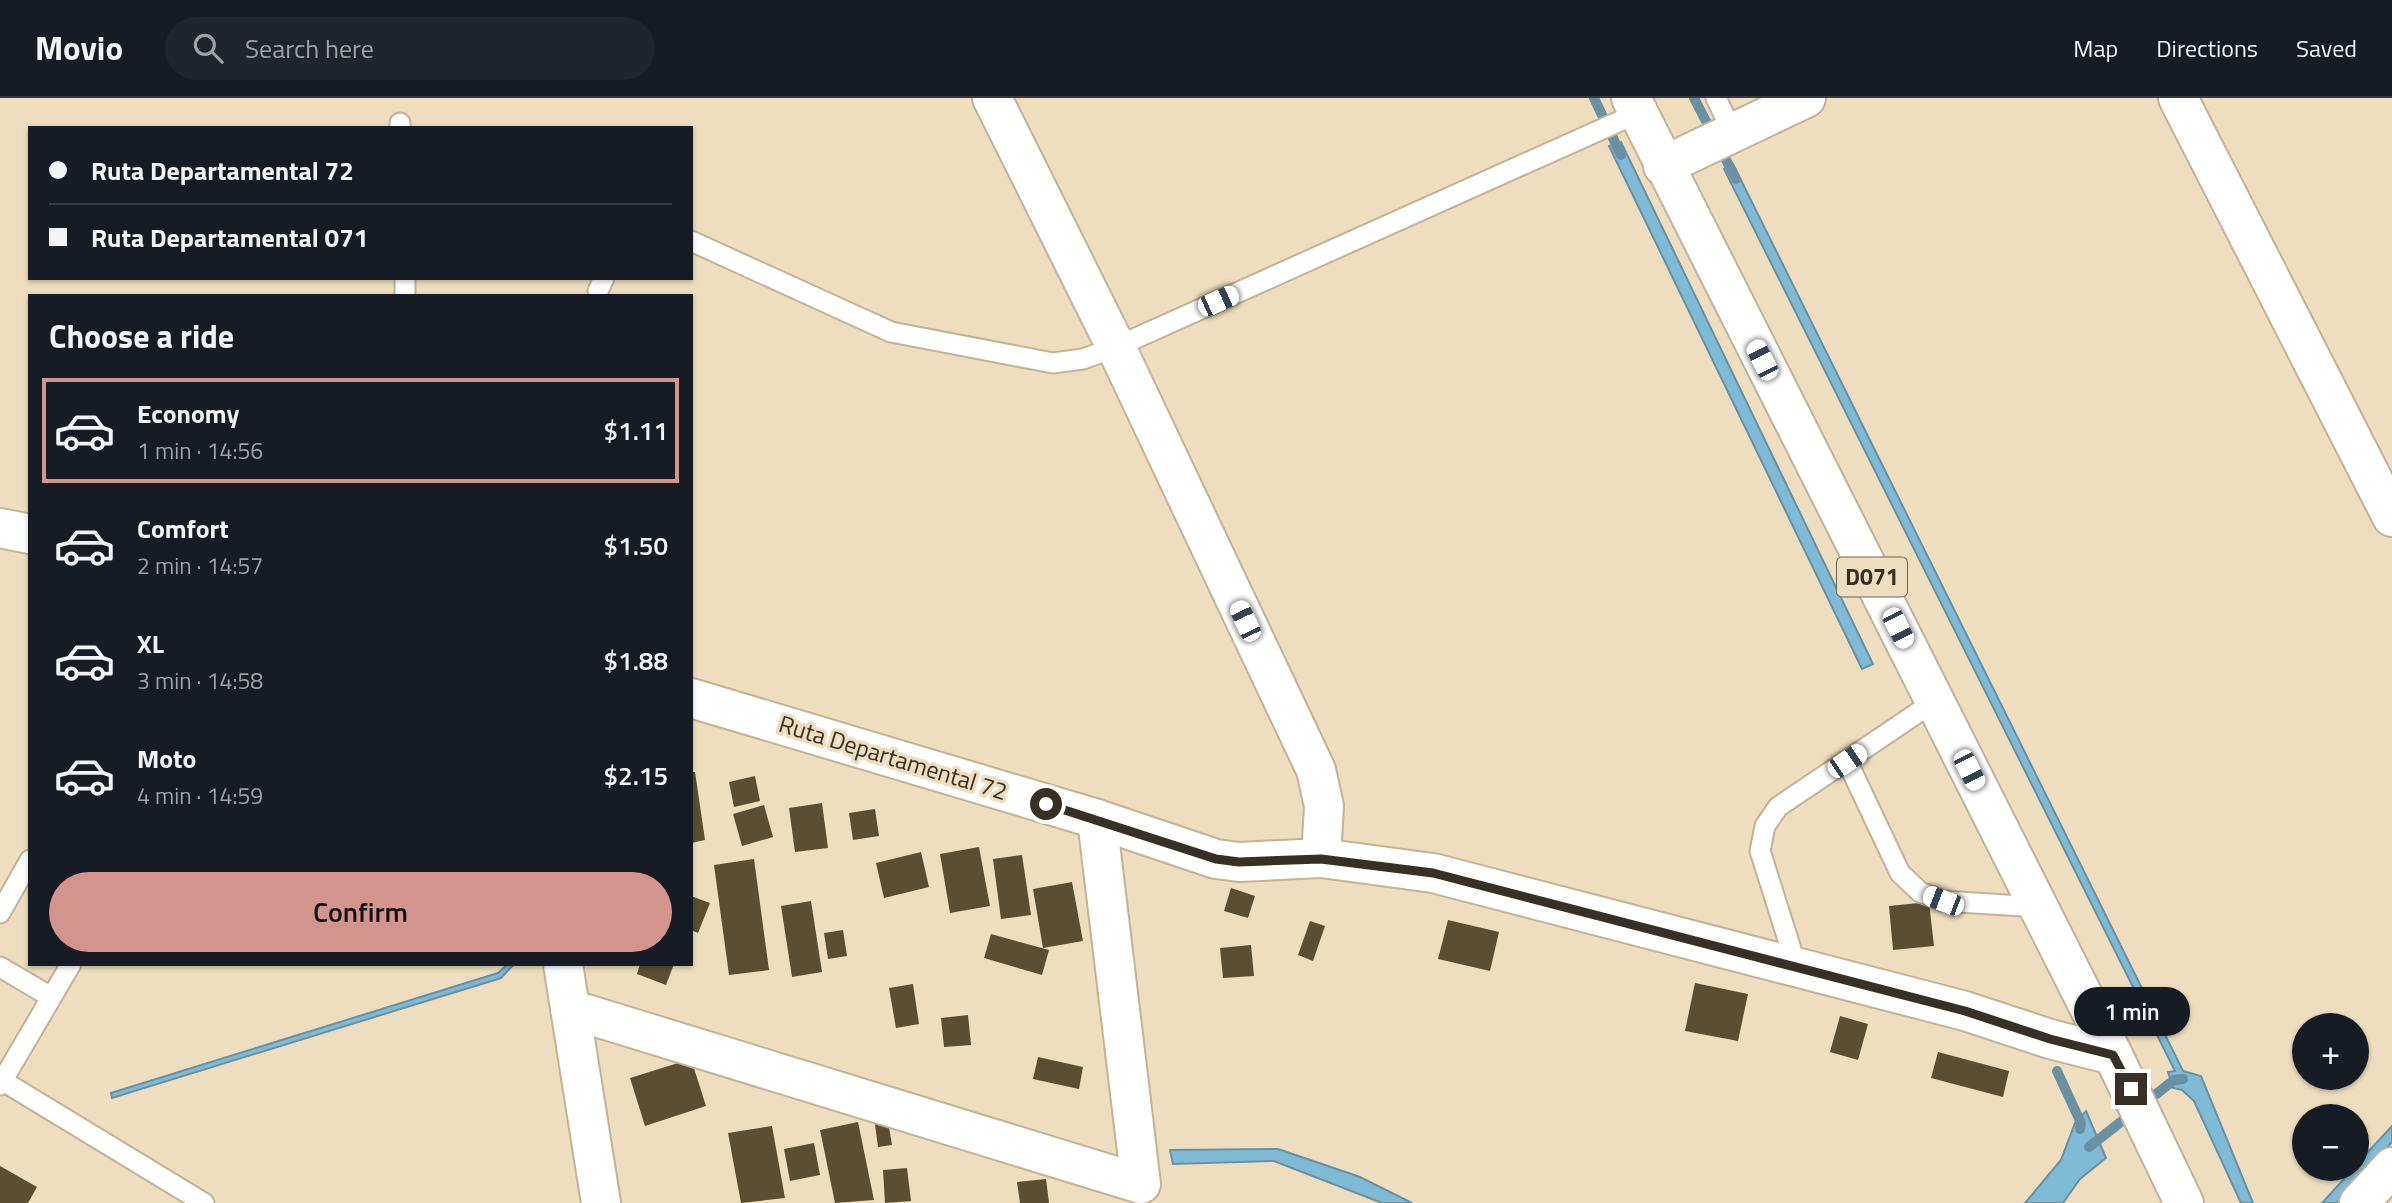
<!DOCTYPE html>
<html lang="en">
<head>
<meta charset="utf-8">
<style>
  body { margin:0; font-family:"Titillium Web",sans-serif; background:#20242c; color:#f1f3f6; height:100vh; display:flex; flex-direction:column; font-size:26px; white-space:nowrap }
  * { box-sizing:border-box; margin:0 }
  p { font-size:23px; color:#9ea1a6 }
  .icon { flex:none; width:38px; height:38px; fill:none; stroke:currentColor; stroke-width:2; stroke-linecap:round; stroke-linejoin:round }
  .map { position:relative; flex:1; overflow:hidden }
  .details { position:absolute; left:28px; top:196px; width:665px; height:672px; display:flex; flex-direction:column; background:#171b24; border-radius:0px; box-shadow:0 2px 5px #0004 }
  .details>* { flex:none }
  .banner { position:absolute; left:28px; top:28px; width:665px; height:154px; border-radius:0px; box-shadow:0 2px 5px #0004; display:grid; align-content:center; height:154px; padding:0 21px; background:#171b24 }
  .buttons { position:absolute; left:2292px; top:915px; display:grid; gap:14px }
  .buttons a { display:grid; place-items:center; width:77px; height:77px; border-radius:50%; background:#171b24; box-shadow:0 2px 5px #0004; font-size:35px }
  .end { position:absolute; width:32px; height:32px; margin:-16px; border:9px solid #373125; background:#fff; box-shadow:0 0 0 4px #fff }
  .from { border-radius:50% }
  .bubble { position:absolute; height:49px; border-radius:24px; background:#171b24; box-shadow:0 2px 5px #0004; font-size:23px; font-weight:600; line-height:49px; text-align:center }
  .car { position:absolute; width:21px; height:42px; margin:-21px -10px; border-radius:9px; box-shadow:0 0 5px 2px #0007; background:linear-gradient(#fff 24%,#345 0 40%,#fff 0 76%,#345 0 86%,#fff 0) }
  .banner b { display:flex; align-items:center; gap:24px; height:66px; font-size:26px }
  .banner b+b { border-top:2px solid #363941 }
  .banner i { width:18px; height:18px; background:#f1f3f6 }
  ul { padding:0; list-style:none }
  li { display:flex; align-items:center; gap:21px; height:105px; margin:0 14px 10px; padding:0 7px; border:4px solid transparent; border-radius:0px }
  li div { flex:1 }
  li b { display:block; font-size:26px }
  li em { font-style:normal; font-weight:600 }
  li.active { border-color:#d3948e }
  li>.icon { width:63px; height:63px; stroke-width:1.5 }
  h2 { padding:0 21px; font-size:32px; line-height:84px }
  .action { display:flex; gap:14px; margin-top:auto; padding:14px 21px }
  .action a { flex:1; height:80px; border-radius:42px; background:#d3948e; color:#111; font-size:28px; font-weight:600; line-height:80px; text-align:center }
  header { display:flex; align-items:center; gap:42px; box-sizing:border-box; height:98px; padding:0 35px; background:#171b24; border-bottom:2px solid #363941 }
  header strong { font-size:33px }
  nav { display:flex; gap:38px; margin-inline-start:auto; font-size:24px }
  .search { width:490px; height:63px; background:#20242c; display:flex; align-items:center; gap:18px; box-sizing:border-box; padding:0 24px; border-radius:38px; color:#9ea1a6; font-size:26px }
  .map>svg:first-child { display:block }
</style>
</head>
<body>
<header>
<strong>Movio</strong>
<div class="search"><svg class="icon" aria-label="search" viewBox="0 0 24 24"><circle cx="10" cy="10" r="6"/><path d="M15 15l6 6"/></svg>Search here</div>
<nav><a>Map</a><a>Directions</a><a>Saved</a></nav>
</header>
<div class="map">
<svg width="2392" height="1105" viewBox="0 0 2392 1105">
  <rect width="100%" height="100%" fill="#eedebf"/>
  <!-- water -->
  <g fill="#7fbad7" stroke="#6991a2" stroke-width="2">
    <path d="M1621,44L1873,566L1862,571L1609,48Z"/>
    <path d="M1733,66L2183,973L2201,978L2253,1105H2241L2194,1003L2182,992L2173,990L2168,974L2175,973L1724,71Z"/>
    <path d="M508,866H514L501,880L112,1000L111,995L498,875Z"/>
    <path d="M2086,1013L2106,1060L2080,1081L2063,1105H2025L2061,1062L2075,1025Z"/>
    <path d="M2392,1028V1044L2337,1105H2322L2353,1071H2357V1066Z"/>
    <path d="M1278,1051L1360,1079L1412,1105H1382L1274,1063L1173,1066L1170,1052Z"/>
  </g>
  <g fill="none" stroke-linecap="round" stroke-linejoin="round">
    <!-- stream -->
    <g stroke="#6991a2" stroke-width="10">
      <path d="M1594,0L1621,57"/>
      <path d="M1694,0L1736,81"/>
      <path d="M2057,973L2081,1025L2080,1031"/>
      <path d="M2089,1049L2174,982L2183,981"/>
    </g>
  </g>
  <!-- building -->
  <g fill="#5c4e33">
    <path d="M691,674H695L705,742L691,745Z"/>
    <path d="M755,678L760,703L734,709L729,684Z"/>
    <path d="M822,705L828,750L795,754L789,710Z"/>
    <path d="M764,707L773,739L742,748L733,716Z"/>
    <path d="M875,711L879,738L853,742L849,715Z"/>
    <path d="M979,749L990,808L950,815L940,756Z"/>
    <path d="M921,754L929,789L884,800L876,765Z"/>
    <path d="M1022,757L1031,817L1001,821L993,761Z"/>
    <path d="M754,761L769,872L729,877L714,767Z"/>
    <path d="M1072,784L1083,843L1043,850L1033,791Z"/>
    <path d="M1231,790L1255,798L1248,820L1224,813Z"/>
    <path d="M691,798L710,805L698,835L691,832Z"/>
    <path d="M811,803L822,874L792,879L781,808Z"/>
    <path d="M1929,804L1934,848L1893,852L1889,808Z"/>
    <path d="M1448,822L1499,834L1490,873L1438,861Z"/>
    <path d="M1310,823L1325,828L1313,863L1298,857Z"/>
    <path d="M843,832L847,858L828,861L824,835Z"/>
    <path d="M991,836L1049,852L1042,877L984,860Z"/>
    <path d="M1251,847L1254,878L1223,880L1220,850Z"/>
    <path d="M640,866H674L666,887L637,876Z"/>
    <path d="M1695,885L1748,896L1738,943L1685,933Z"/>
    <path d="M913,886L919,926L896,930L889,890Z"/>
    <path d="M968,917L971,947L944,949L941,920Z"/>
    <path d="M1840,918L1868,926L1858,962L1830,954Z"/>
    <path d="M1938,954L2009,973L2003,999L1931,980Z"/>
    <path d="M1038,959L1083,969L1079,991L1033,981Z"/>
    <path d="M691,961L706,1008L645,1028L630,980Z"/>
    <path d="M887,1017L892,1047L878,1049L874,1019Z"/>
    <path d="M858,1024L874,1102L835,1105L820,1032Z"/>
    <path d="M772,1028L785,1100L741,1105L728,1035Z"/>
    <path d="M814,1045L820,1077L790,1083L784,1051Z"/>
    <path d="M0,1068L37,1089L28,1105H0Z"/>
    <path d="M907,1070L911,1103L885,1105L883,1072Z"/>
    <path d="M1046,1081L1049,1105H1020L1017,1084Z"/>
  </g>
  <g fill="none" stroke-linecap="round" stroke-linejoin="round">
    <defs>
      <g id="lane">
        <path d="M1716,0L1733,35"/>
        <path d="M400,25V30"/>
        <path d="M691,143L891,234L1053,265L1083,261L1116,249L1638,15"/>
        <path d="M405,180V198"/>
        <path d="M598,193L604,180"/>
        <path d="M1847,663L1900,775L1920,794L1943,803L2039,809"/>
        <path d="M0,815L30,762"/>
        <path d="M0,869L51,899"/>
        <path d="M1797,870L1760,753L1765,728L1778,709L1935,603"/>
        <path d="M3,983L204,1105"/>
        <path d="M0,987L71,866"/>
      </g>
      <g id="street">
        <path d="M992,0L1116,249L1316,672L1324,708L1321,760"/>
        <path d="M2178,0L2392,419"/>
        <path d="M1663,68L1806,0"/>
        <path d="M563,866L601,1105"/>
        <path d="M570,911L1141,1086L1097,721"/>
        <path d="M2359,1105L2392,1069"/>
      </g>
      <g id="secondary">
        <path d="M0,430L30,436"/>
        <path d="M691,600L1097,721L1216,761L1239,764L1321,760L1433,775L1965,913L2050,941L2113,957"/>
      </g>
      <path id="primary" d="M1631,0L2113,957L2184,1105"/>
    </defs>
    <!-- lane casing -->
    <use href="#lane" stroke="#c3b295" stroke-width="23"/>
    <!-- street casing -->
    <use href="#street" stroke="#c3b295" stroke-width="42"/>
    <!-- secondary casing -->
    <use href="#secondary" stroke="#c3b295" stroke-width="42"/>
    <!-- primary casing -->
    <use href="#primary" stroke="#c3b295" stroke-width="42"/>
    <!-- lane -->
    <use href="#lane" stroke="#fff" stroke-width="19"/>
    <!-- street -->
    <use href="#street" stroke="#fff" stroke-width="38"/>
    <!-- secondary -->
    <use href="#secondary" stroke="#fff" stroke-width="38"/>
    <!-- primary -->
    <use href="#primary" stroke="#fff" stroke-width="38"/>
  </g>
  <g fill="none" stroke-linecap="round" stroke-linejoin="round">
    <!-- route -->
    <path stroke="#373125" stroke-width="9" d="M1046,706L1216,761L1239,764L1321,761L1433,775L1965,913L2050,941L2113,957L2131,991"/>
  </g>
  <g text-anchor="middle" stroke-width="7" stroke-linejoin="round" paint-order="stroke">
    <!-- shield labels -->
    <rect fill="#eedebf" stroke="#6e6553" stroke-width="2" x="1837" y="459.5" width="70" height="39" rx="5"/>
    <g font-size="23" font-weight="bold" fill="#373125">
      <text x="1872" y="487">D071</text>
    </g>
    <!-- street labels -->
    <g font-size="24" fill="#373125" stroke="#eedebf">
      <text transform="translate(893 660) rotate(17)" y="8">Ruta Departamental 72</text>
    </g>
  </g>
</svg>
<div class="buttons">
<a>+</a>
<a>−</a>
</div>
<i class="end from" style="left:1046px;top:706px"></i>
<i class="end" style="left:2131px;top:991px"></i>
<div class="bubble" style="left:2074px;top:889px;width:116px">1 min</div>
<i class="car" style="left:1218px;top:203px;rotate:66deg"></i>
<i class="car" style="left:1762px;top:262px;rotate:333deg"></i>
<i class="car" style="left:1245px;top:523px;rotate:335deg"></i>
<i class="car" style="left:1898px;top:530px;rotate:153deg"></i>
<i class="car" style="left:1847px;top:663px;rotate:56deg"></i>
<i class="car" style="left:1969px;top:672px;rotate:153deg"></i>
<i class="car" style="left:1943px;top:803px;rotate:291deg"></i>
<div class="banner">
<b><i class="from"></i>Ruta Departamental 72</b>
<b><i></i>Ruta Departamental 071</b>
</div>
<section class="details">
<h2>Choose a ride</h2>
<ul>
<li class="active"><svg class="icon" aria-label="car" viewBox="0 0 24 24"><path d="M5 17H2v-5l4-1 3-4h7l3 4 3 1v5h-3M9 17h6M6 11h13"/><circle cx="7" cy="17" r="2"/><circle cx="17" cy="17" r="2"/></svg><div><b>Economy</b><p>1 min · 14:56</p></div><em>$1.11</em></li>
<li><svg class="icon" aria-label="car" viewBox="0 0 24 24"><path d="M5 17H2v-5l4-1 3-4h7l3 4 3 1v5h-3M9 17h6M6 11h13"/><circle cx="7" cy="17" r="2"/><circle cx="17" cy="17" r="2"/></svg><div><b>Comfort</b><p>2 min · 14:57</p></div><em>$1.50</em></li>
<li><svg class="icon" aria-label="car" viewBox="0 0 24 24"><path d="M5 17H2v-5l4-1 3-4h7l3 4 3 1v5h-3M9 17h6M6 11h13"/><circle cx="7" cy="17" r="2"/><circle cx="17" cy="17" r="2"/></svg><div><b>XL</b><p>3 min · 14:58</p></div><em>$1.88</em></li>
<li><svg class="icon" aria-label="car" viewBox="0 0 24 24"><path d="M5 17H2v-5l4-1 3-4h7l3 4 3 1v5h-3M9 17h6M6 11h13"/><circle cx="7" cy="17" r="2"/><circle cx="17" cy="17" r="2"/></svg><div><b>Moto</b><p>4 min · 14:59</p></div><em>$2.15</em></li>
</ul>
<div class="action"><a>Confirm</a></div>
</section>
</div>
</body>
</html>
